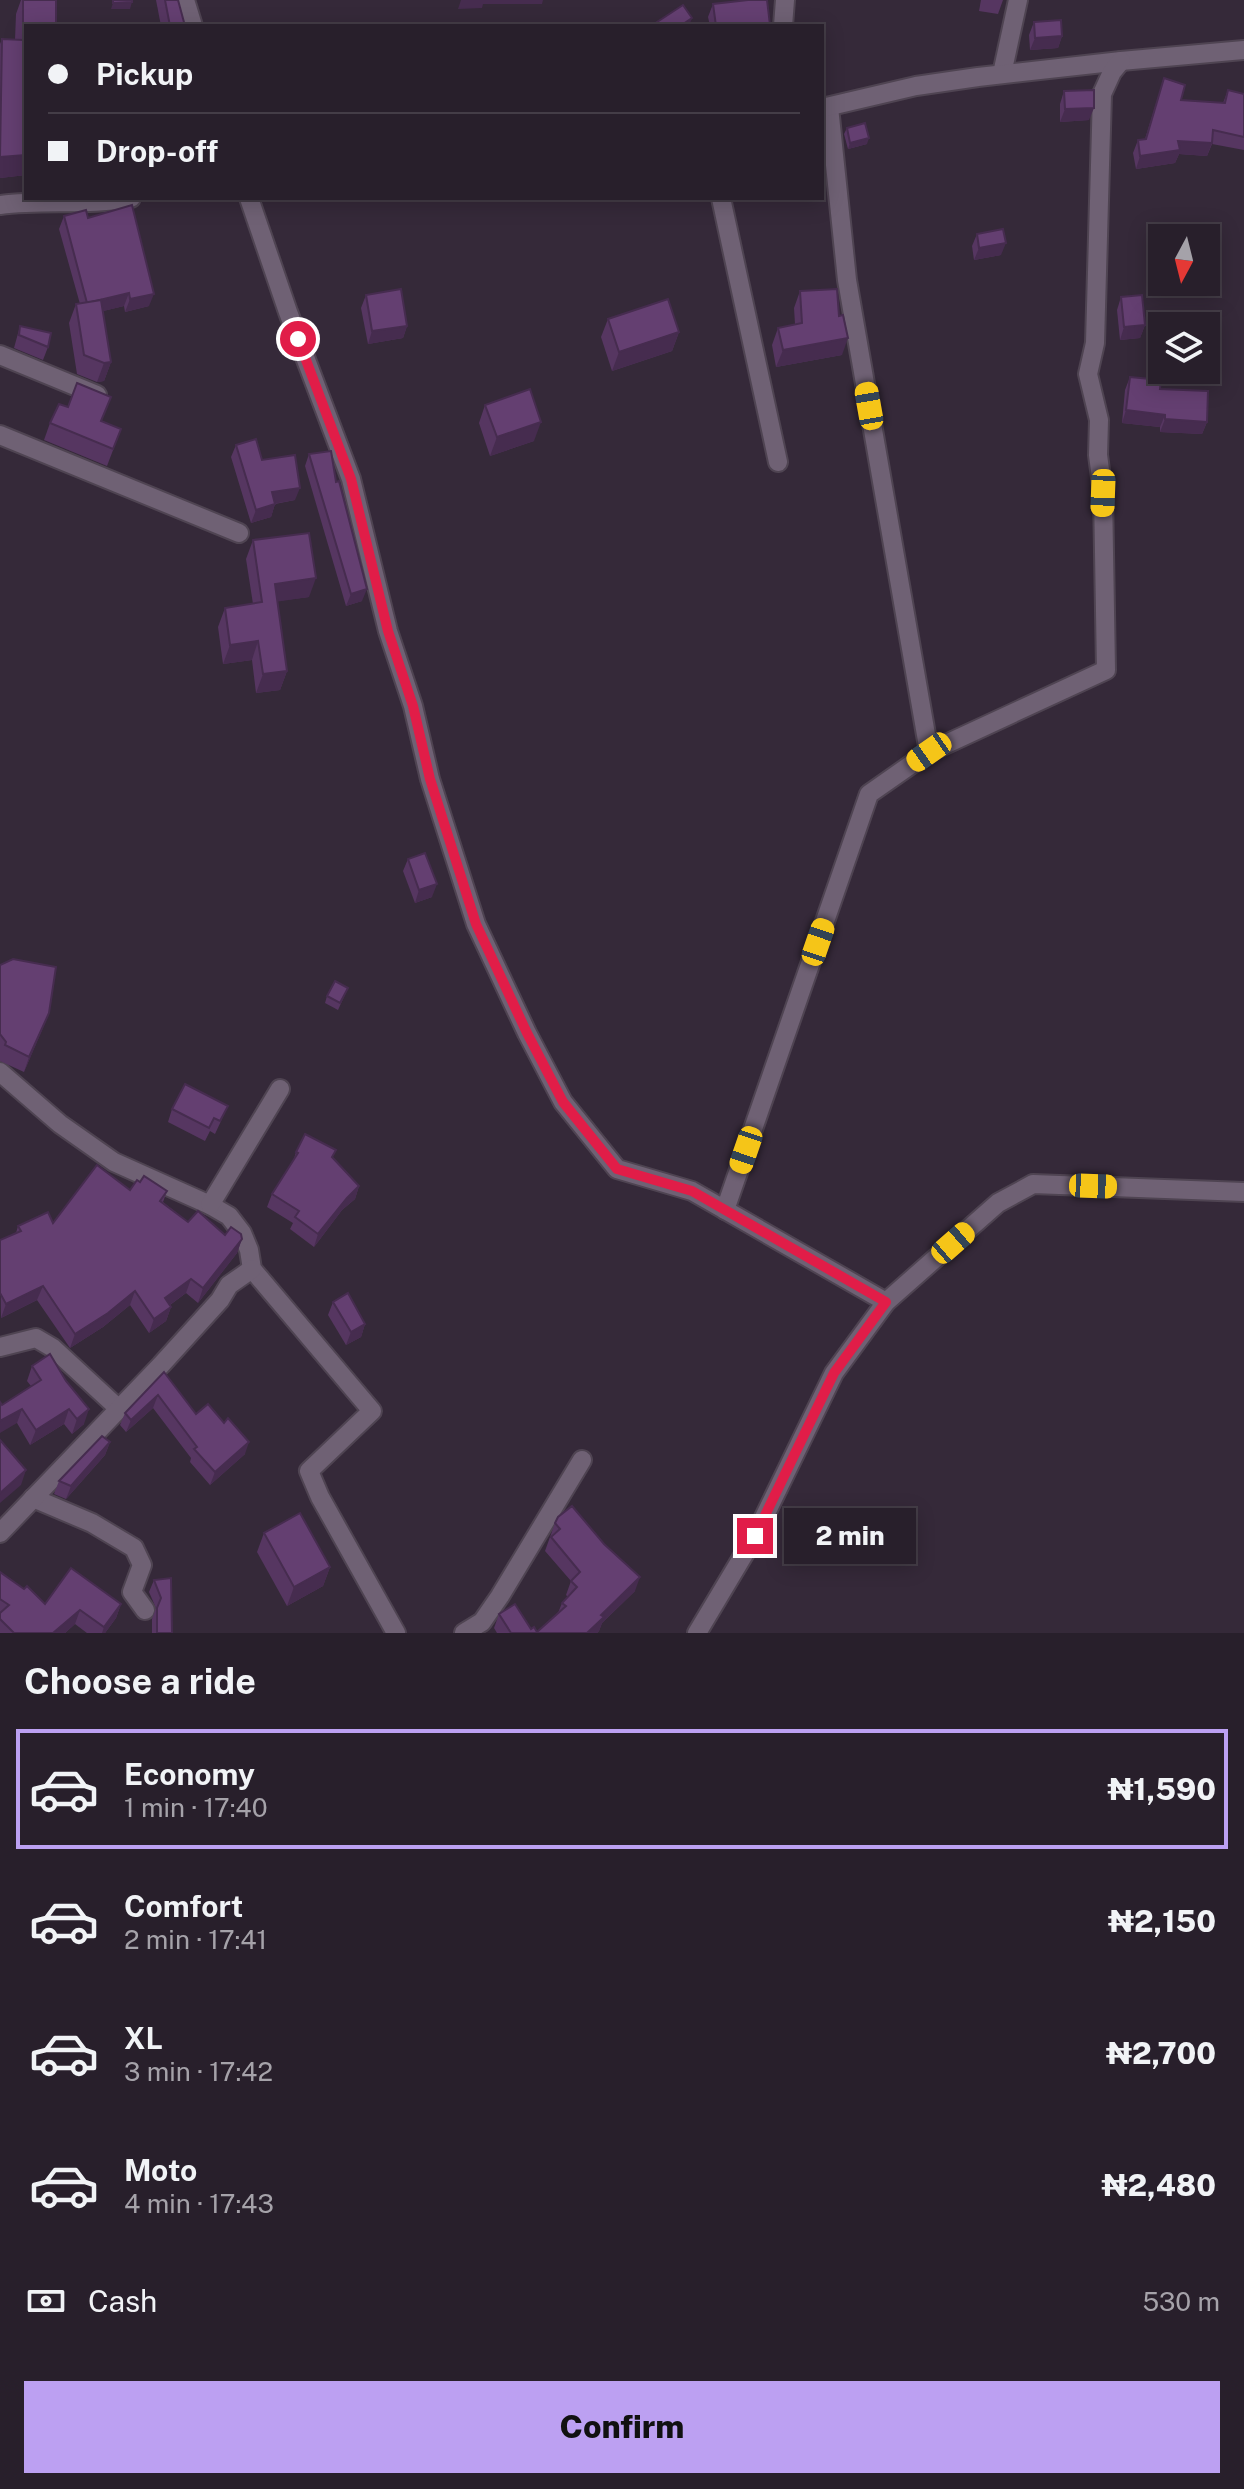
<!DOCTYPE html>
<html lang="en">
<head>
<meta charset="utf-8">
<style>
  body { margin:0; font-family:"Public Sans",sans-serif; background:#342c37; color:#f1f3f6; height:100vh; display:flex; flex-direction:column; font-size:30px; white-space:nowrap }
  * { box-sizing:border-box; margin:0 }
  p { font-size:26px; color:#a5a2a9 }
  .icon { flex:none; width:44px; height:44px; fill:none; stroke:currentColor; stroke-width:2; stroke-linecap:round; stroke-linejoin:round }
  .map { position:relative; height:1633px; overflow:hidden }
  .side { display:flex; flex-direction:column; background:#281f2b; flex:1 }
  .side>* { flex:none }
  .top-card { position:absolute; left:24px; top:24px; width:800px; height:176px; border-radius:0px; box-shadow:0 4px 20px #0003,0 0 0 2px #443d47; display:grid; align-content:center; height:176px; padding:0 24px; background:#281f2b }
  .needle { width:52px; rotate:187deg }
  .buttons { position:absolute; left:1148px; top:224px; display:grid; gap:16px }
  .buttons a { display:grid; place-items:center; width:72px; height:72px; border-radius:0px; background:#281f2b; box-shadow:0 4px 20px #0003,0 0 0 2px #443d47; font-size:40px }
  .end { position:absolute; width:36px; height:36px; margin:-18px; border:10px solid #e11d48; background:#fff; box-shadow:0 0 0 4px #fff }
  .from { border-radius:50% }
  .bubble { position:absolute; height:56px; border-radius:0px; background:#281f2b; box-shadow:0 4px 20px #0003,0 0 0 2px #443d47; font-size:26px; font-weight:800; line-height:56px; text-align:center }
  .car { position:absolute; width:24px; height:48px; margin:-24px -12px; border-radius:10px; box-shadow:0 0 6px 2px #0007; background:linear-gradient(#f5c518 24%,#345 0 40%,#f5c518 0 76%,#345 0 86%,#f5c518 0) }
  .top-card b { display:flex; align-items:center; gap:28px; height:76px; font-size:30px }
  .top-card b+b { border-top:2px solid #443d47 }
  .top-card i { width:20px; height:20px; background:#f1f3f6 }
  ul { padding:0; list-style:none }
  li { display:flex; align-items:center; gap:24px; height:120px; margin:0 16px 12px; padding:0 8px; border:4px solid transparent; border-radius:0px }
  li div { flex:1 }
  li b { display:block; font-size:30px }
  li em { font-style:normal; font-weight:800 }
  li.active { border-color:#bca0f2 }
  li>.icon { width:72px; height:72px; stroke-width:1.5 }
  h2 { padding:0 24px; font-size:36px; line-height:96px }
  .pay { display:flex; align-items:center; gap:20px; height:88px; padding:0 24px; font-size:30px }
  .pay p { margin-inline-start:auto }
  .action { display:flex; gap:16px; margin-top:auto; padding:16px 24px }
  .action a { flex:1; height:92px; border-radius:0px; background:#bca0f2; color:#111; font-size:32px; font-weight:800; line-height:92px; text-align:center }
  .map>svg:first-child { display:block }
</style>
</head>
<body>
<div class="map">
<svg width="1244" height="1633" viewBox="0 0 1244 1633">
  <rect width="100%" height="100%" fill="#352939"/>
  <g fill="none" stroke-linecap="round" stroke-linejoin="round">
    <defs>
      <g id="street">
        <path d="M185,0L193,26"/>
        <path d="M783,26L785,0"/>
        <path d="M1002,74L1018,0"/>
        <path d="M829,107L847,280L929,752"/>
        <path d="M822,108L916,86L978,77L1121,61L1244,50"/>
        <path d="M249,198L288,312L351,479L388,631L413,706L430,779L476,924L527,1033L563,1102L617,1169L692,1191L886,1302"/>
        <path d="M721,198L778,462"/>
        <path d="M0,205C44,199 88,206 131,198"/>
        <path d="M0,355L97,395"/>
        <path d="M0,435L239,533"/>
        <path d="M0,1072L60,1124L114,1162L210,1205L229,1216L242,1233L249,1250L252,1269L372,1411L309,1471L320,1497L396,1633"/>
        <path d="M210,1205L280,1089"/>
        <path d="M725,1210L869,794L929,752L1106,670L1103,493L1098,455L1099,420L1088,374L1095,343L1102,94L1112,72L1121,61"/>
        <path d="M0,1347L36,1338L53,1348L118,1408"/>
        <path d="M33,1498L92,1523L134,1548L142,1565L132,1592L145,1610"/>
        <path d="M0,1533L161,1365L220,1300L229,1285L252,1269"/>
        <path d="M464,1633L482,1622L500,1596L582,1460"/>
        <path d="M697,1633L755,1536L834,1373L886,1302L998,1203L1033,1184L1244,1192"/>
      </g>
    </defs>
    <!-- street casing -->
    <use href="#street" stroke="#4f4452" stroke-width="22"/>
    <!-- street -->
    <use href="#street" stroke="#6f6174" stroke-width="18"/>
  </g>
  <!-- wall -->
  <g fill="#563661">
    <path d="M21,0H56L26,26V175L0,178V44L2,39L15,40L16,14Z"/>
    <path d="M156,0H178L185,26H161Z"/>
    <path d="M981,0H1003L998,14L979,11Z"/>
    <path d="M713,4L770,25V26H710L708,17Z"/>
    <path d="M1034,22L1062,36L1058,48L1030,50L1029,35Z"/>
    <path d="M1164,78L1181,100L1223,103L1228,90L1244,94V150L1212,144L1207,156L1179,154L1175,163L1136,169L1133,153L1138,140L1145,139Z"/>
    <path d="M1064,91L1089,120L1060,122V104Z"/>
    <path d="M847,128L867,144L848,149L844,134Z"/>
    <path d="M64,216L88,218L149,306L125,312L124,306L103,311L111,362L104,381L97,382L77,374L69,323L76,304H80L59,229Z"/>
    <path d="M977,234L1001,255L974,260L972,246Z"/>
    <path d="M1158,247H1162V282L1194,283L1160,290L1153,260Z"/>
    <path d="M800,291L842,355L776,367L772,345L778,328L795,324L794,308Z"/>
    <path d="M366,295L407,326L403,338L368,344L361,308Z"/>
    <path d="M1121,297L1145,325L1140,338L1120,340L1117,310Z"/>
    <path d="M608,319L679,332L672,351L612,371L601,337Z"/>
    <path d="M20,326L48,347L43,360L14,348Z"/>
    <path d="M1130,377L1160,389L1207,422L1202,434L1160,432V427L1122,423L1125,390Z"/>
    <path d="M485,405L534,441L490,456L479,423Z"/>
    <path d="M102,421L121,429L107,466L44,440L50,423Z"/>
    <path d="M236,445L262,460L295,500L275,504L271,517L251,523L231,457Z"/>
    <path d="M309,454L336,482L362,601L346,606L305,466Z"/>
    <path d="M253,540L309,597L277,601L287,671L280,690L256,693L252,660L223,664L218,627L225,608L253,604L246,559Z"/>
    <path d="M408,859L432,897L415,903L403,871Z"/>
    <path d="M0,965L49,1013L24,1072L0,1061Z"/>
    <path d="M348,988L338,1010L325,1003L327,996Z"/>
    <path d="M228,1106L215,1134L210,1131L205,1141L168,1122L172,1109Z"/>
    <path d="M296,1152L333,1158L359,1186L355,1199L342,1210L314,1247L290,1229L293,1223L267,1207L272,1194L293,1162Z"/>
    <path d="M140,1182L167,1191L163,1202L188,1222L225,1235L242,1239L237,1253L198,1303L186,1293L170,1305L171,1307L166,1321L149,1333L130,1305L103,1327L70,1348L37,1300L1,1318L0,1240L16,1233L18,1226L53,1223L130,1190Z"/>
    <path d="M333,1302L365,1324L361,1337L346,1345L328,1315Z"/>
    <path d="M32,1366L84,1424L72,1434L64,1424L30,1445L17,1423L2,1405L31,1386L27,1381Z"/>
    <path d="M164,1372L196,1414L245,1454L210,1485L190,1462L191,1458L153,1408L126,1432L120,1425L125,1413Z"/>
    <path d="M110,1442L105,1455L66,1499L54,1494L59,1481Z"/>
    <path d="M555,1523L635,1591L602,1623L599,1631L597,1633H497L494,1628L499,1614L537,1632L558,1613L562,1603L568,1597L566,1595L571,1581L545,1551Z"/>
    <path d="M264,1533L330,1567L323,1586L287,1606L257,1552Z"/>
    <path d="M0,1572L45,1604H121L116,1618L105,1633H87L75,1624L65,1633H0Z"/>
    <path d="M171,1578L172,1633H152V1619L156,1608L149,1592L154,1580Z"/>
  </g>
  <!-- shaded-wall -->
  <g fill="#462c4f">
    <path d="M461,0H543L542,4H483L482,8L458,9Z"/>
    <path d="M132,2L130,9H111L113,3Z"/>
    <path d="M692,18L689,26H680Z"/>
    <path d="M1062,36L1058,48L1030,50L1035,38Z"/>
    <path d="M1094,108L1089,120L1060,122L1065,109Z"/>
    <path d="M869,138L867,144L848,149L850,143Z"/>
    <path d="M1178,141L1212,143L1207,156L1179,154L1175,163L1136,169L1140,156Z"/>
    <path d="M26,155V175L0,178V157Z"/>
    <path d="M1006,243L1001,255L974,260L979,248Z"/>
    <path d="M1163,282H1195L1160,290Z"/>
    <path d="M129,293L124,306L83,316L88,304Z"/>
    <path d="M154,294L149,306L125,312L130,299Z"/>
    <path d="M1145,325L1140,338L1120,340L1124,327Z"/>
    <path d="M407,326L403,338L368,344L372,331Z"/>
    <path d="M679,332L672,351L612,371L619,352Z"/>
    <path d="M848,338L842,355L776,367L783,350Z"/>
    <path d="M111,362L104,381L97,382L104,363Z"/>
    <path d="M1126,410L1165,415L1160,427L1122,423Z"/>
    <path d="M1165,419L1207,422L1202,434L1160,432Z"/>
    <path d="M541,422L534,441L490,456L497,437Z"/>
    <path d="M300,488L295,500L267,505L272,492Z"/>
    <path d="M275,504L271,517L251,523L256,510Z"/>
    <path d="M316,578L309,597L268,603L275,584Z"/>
    <path d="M367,589L362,601L346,606L351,594Z"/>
    <path d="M258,641L252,660L223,664L230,645Z"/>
    <path d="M287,671L280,690L256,693L263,674Z"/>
    <path d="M437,884L432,897L415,903L419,890Z"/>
    <path d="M49,1013L43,1028L24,1072L29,1057Z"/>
    <path d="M359,1186L355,1199L342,1210L314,1247L318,1234L347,1198Z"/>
    <path d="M242,1239L237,1253L198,1303L203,1288Z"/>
    <path d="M191,1279L186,1293L160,1312L165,1298Z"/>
    <path d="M43,1286L37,1300L1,1318L6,1304Z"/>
    <path d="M135,1291L130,1305L103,1327L70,1348L75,1334Z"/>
    <path d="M171,1307L166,1321L149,1333L154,1319Z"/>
    <path d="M365,1324L361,1337L346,1345L351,1332Z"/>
    <path d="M158,1395L153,1408L126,1432L131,1420Z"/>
    <path d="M22,1409L17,1423L0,1433V1421Z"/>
    <path d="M69,1409L64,1424L30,1445L36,1430Z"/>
    <path d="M89,1409L84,1424L72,1434L77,1419Z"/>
    <path d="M110,1442L105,1455L66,1499L71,1486Z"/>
    <path d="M249,1442L245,1454L210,1485L215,1472Z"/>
    <path d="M26,1470L21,1485L0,1503V1493Z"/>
    <path d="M330,1567L323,1586L287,1606L294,1587Z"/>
    <path d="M640,1577L635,1591L602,1623L599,1631L597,1633H587L601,1615Z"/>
    <path d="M121,1604L116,1618L105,1633H102L104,1627Z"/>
    <path d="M80,1610L75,1624L65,1633H53Z"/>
  </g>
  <!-- building -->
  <g fill="#643f71" stroke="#462c4f" stroke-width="2">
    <path d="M23,0H56V26H26V155L0,157L2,39L23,40Z"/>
    <path d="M113,0H132V2L113,3Z"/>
    <path d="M165,0H178L185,26H170Z"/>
    <path d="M748,0H767L770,25L716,26L713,4Z"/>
    <path d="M683,5L692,18L680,26H651Z"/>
    <path d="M1061,20L1062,36L1035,38L1034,22Z"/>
    <path d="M1164,78L1185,85L1181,100L1225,103L1228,90L1244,94V137L1213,130L1212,143L1178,141L1180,150L1140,156L1138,140L1146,139Z"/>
    <path d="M1094,90V108L1065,109L1064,91Z"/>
    <path d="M865,123L869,138L850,143L847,128Z"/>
    <path d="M132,205L154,294L130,299L129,293L87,303L64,216L86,210L88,218Z"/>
    <path d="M1003,229L1006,243L979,248L977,234Z"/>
    <path d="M1158,247H1162V267Z"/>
    <path d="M401,289L407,326L372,331L366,295Z"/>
    <path d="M837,289L839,316L843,315L848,338L783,350L778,328L802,323L800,291Z"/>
    <path d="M1142,295L1145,325L1124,327L1121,297Z"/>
    <path d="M668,299L679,332L619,352L608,319Z"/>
    <path d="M101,300L111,362L104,363L84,355L76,304Z"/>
    <path d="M20,326L51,333L48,347L19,335Z"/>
    <path d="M1130,377L1161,380L1160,389L1208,391L1207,422L1165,419V415L1126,410Z"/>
    <path d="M77,383L111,397L101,421L121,429L113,449L50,423L59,404L68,407Z"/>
    <path d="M530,389L541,422L497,437L485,405Z"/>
    <path d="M256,439L262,460L295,455L300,488L272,492L275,504L256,510L236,445Z"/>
    <path d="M331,451L336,482L339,481L367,589L351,594L309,454Z"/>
    <path d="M309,533L316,578L275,584L287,671L263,674L258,641L230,645L225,608L262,602L253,540Z"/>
    <path d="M425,853L437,884L419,890L408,859Z"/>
    <path d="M13,959L56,967L49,1013L29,1057L5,1045L6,1042L0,1034V965Z"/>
    <path d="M335,981L348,988L340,1003L327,996Z"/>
    <path d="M185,1084L228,1106L220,1121L214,1118L209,1128L172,1109Z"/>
    <path d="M305,1134L336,1150L332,1157L359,1186L347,1198L318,1234L295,1217L299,1211L272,1194L298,1153L296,1152Z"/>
    <path d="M97,1165L130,1190L137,1180L140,1182L144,1176L167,1191L160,1201L188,1222L198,1211L225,1235L231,1227L241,1234L242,1239L203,1288L191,1279L165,1298L171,1307L154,1319L135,1291L108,1313L75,1334L43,1286L6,1304L0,1293V1240L21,1231L18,1226L48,1212L53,1223Z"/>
    <path d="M348,1293L365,1324L351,1332L333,1302Z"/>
    <path d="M50,1354L66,1381L89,1409L77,1419L69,1409L36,1430L22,1409L0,1421V1402L2,1405L41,1380L32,1366Z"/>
    <path d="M164,1372L196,1414L208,1404L224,1423L228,1418L249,1442L215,1472L194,1449L197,1447L158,1395L131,1420L125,1413Z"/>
    <path d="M102,1436L110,1442L71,1486L59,1481Z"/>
    <path d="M0,1440L26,1470L0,1493Z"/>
    <path d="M572,1506L604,1544L640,1577L601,1615L604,1617L587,1633H511L499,1614L515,1604L531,1629L534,1627L537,1632L566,1606L562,1603L577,1587L571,1581L580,1572L551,1537L560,1529L555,1523L558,1517Z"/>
    <path d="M300,1513L330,1567L294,1587L264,1533Z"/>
    <path d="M71,1568L121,1604L104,1627L80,1610L53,1633H14L0,1619V1613L9,1605L0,1599V1572L24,1589L27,1586L45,1604Z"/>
    <path d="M171,1578L172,1633H157V1608L161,1598L154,1580Z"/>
  </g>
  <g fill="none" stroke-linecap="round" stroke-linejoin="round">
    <!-- route -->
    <path stroke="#e11d48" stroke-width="10" d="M298,339L351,479L388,631L413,706L430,779L476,924L527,1033L563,1102L617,1169L692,1191L886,1302L834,1373L755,1536"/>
  </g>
</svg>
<div class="buttons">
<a><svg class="needle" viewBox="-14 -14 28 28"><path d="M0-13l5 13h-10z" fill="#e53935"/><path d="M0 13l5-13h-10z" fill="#a5a2a9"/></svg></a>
<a><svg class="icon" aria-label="layers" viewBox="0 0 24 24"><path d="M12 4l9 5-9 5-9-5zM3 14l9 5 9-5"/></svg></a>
</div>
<i class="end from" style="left:298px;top:339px"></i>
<i class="end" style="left:755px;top:1536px"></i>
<div class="bubble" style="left:784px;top:1508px;width:132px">2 min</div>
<i class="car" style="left:869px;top:406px;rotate:350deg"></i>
<i class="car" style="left:1103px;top:493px;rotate:182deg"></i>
<i class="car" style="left:929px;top:752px;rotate:235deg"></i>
<i class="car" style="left:818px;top:942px;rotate:19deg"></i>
<i class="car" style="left:746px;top:1150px;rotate:199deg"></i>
<i class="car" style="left:1093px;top:1186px;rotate:92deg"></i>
<i class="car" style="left:953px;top:1243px;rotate:49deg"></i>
<div class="top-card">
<b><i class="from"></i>Pickup</b>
<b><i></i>Drop-off</b>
</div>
</div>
<section class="side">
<h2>Choose a ride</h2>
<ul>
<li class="active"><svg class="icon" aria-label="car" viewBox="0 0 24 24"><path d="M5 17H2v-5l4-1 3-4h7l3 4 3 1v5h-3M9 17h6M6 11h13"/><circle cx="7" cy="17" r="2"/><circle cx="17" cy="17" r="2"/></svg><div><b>Economy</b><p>1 min · 17:40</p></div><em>₦1,590</em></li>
<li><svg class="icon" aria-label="car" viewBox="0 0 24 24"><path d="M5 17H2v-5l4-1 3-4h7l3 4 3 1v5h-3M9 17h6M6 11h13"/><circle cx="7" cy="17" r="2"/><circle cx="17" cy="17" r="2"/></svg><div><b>Comfort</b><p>2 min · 17:41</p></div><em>₦2,150</em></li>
<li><svg class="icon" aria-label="car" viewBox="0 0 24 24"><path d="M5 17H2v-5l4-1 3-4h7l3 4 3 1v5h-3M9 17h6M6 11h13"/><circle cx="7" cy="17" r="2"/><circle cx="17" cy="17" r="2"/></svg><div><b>XL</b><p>3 min · 17:42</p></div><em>₦2,700</em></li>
<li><svg class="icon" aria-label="car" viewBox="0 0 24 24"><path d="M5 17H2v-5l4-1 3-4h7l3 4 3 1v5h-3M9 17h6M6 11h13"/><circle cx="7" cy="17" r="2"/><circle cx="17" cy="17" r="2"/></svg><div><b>Moto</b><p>4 min · 17:43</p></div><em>₦2,480</em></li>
</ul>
<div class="pay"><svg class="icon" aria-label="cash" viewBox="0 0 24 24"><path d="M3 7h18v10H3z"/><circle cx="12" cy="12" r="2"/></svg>Cash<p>530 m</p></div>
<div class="action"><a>Confirm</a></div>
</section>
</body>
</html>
